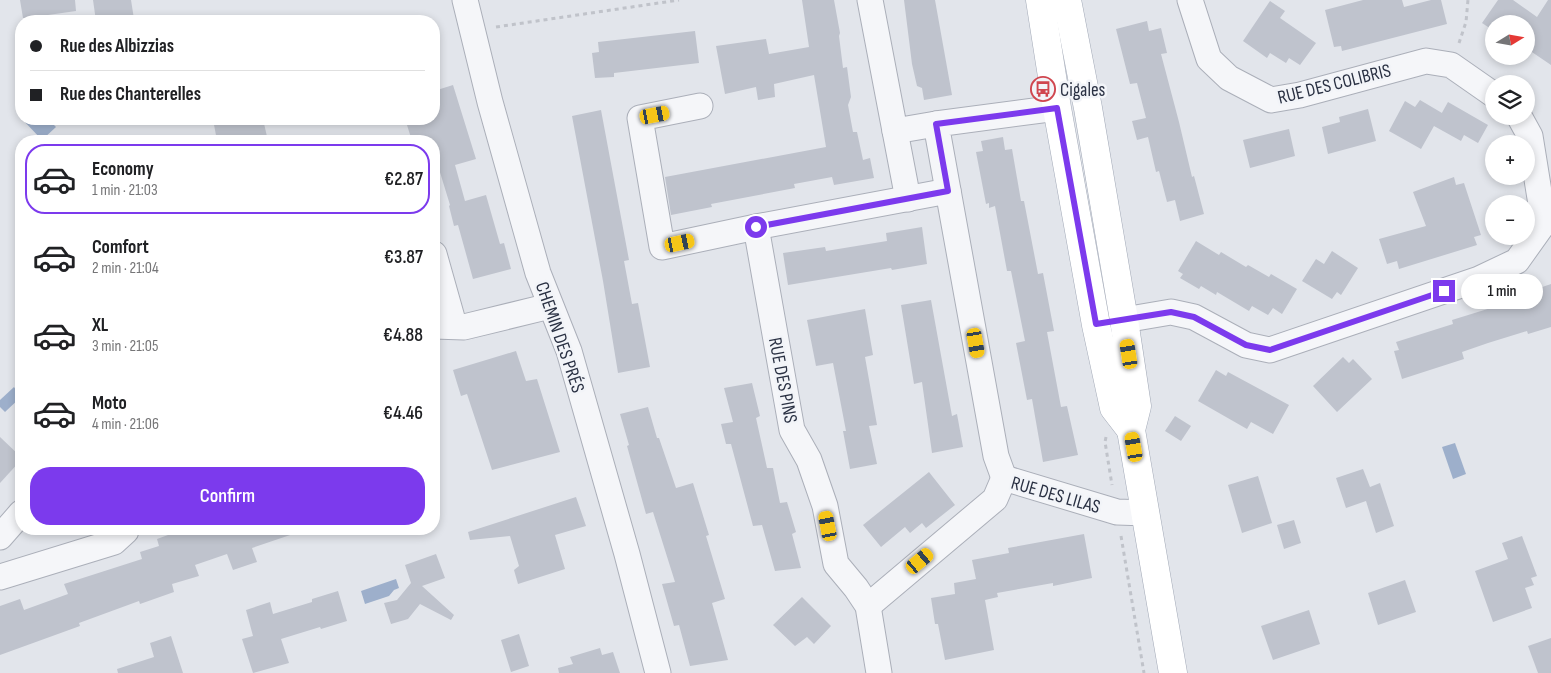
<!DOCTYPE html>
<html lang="en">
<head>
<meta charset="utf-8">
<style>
  body { margin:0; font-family:"Sofia Sans Condensed",sans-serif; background:#f6f6f6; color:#202124; height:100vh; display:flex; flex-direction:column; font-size:19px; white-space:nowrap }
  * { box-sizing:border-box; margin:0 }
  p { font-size:16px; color:#757577 }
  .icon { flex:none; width:28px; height:28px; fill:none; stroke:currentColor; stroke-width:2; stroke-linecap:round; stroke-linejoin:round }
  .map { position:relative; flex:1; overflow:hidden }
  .drawer { position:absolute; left:15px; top:135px; width:425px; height:400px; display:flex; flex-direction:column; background:#fff; border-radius:20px; box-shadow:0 2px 8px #0003 }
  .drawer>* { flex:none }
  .hud { position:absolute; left:15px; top:15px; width:425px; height:110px; border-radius:20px; box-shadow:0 2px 8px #0003; display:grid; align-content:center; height:110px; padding:0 15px; background:#fff }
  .needle { width:32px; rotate:79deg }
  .controls { position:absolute; left:1485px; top:15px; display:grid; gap:10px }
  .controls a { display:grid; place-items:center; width:50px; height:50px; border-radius:50%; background:#fff; box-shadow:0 2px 8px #0003; font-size:25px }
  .end { position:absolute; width:22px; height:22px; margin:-11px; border:6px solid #7c3aed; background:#fff; box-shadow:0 0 0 2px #fff }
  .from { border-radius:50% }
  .bubble { position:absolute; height:35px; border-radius:18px; background:#fff; box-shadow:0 2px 8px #0003; font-size:16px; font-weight:600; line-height:35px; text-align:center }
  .car { position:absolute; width:15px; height:30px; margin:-15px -8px; border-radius:6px; box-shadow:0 0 4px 1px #0007; background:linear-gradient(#f5c518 24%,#345 0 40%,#f5c518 0 76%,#345 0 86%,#f5c518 0) }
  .hud b { display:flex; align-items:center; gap:18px; height:48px; font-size:19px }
  .hud b+b { border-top:1px solid #e0e0e0 }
  .hud i { width:12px; height:12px; background:#202124 }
  ul { padding:9px 0 0; list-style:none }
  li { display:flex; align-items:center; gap:15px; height:70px; margin:0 10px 8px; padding:0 5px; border:2px solid transparent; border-radius:20px }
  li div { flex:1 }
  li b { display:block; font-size:19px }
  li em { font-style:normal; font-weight:600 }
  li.selected { border-color:#7c3aed }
  li>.icon { width:45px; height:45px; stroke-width:1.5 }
  .action { display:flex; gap:10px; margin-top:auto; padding:10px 15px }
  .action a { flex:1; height:58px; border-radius:20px; background:#7c3aed; color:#fff; font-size:20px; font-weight:600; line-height:58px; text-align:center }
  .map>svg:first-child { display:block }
</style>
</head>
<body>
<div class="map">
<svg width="1551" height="673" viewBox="0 0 1551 673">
  <rect width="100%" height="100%" fill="#e2e5eb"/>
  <!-- water -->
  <g fill="#9dafcb">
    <path d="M22,119H48L56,127L42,140Z"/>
    <path d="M14,387L21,397L5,412L0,407V400Z"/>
    <path d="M1455,443L1466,474L1453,479L1442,447Z"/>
    <path d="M396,579L399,588L394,590L389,596L365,604L361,591Z"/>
  </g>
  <!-- building -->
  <g fill="#bfc3cd">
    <path d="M20,0H75L76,11L48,15L49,21H29V18H23Z"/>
    <path d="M93,0H131L134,19L122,21H96Z"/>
    <path d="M802,0H834L840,33L839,36L843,68L847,67L851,97L848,105L853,132H857L863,160L870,158L874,178L834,185L832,177L794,184L795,188L711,204L712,207L671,215L665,177L826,147L814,75L774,84L775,97L758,100L756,87L725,94L716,46L766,39L769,54L809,47Z"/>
    <path d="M904,0H935L952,95L924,100L922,88L917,86L912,64Z"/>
    <path d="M1363,0H1402L1404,7L1431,0H1441L1447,24L1342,51L1341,46L1334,47L1325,10Z"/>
    <path d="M1498,0H1513L1537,17L1548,0H1551V65L1526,48V24H1494V31L1482,23Z"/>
    <path d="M1270,1L1285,11L1280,18L1316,43L1300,65L1289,58L1286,63L1270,53L1267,58L1243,41Z"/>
    <path d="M1147,21L1149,31L1161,28L1167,53L1161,54L1179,122L1192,177L1194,176L1204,214L1180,221L1175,200L1167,202L1159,171L1156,172L1148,137L1137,140L1132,121L1146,118L1137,83L1130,84L1116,29Z"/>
    <path d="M695,31L699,63L614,73V77L595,78L592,53L599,52L598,42Z"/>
    <path d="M453,85L476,159L455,165L465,201L486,195L500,244L504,243L511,269L473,279L458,225L454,226L449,206L450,205L439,169L434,171V141H412L407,125L428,119H434V91Z"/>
    <path d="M1420,100L1442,113L1439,118L1448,102L1488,125L1478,143L1464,135L1461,141L1434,126L1421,149L1389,131L1405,101L1415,107Z"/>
    <path d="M1368,109L1376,141L1328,154L1322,127L1340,122L1339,117Z"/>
    <path d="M601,110L629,260L624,261L632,304L638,303L650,367L618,373L603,281L572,116Z"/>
    <path d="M213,119H263L268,141H217Z"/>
    <path d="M1289,129L1295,156L1250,168L1243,140Z"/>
    <path d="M1003,137L1005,150L1012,149L1021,201H1024L1038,274L1043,273L1054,331L1047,332L1061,407L1067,406L1078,455L1043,462L1032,399L1027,400L1016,343L1025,341L1011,271H1007L995,206L989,208V203L986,204L976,152L983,151L981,141Z"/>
    <path d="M1454,177L1456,185L1464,183L1481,235L1474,237L1477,245L1399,269L1397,261L1387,264L1379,239L1426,226L1413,192Z"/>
    <path d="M922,227L927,264L892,270L891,268L788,285L783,253L825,247L826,251L887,241L886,233Z"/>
    <path d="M1196,241L1219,255L1221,252L1246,267L1248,265L1269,277L1271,274L1297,289L1282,314L1273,308L1268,315L1252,306L1249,311L1217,292L1216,295L1201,286L1199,289L1180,278L1183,274L1178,271Z"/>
    <path d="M1332,251L1358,268L1341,295L1337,292L1332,299L1302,281L1316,259L1324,264Z"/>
    <path d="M1551,284V327L1528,334L1527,331L1488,343L1462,352L1464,359L1402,379L1394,351L1399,350L1396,342L1453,324L1452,320L1494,307L1493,304Z"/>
    <path d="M931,300L952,416L957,414L963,447L932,453L922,382L914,384L901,305Z"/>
    <path d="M865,309L873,355L865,357L877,425L869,426L877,464L850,469L843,431H846L833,363L816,366L807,320Z"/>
    <path d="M516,351L526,381L537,379L560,452L492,470L467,394L461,396L453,370Z"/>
    <path d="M1343,357L1349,363L1353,359L1372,379L1337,412L1313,386Z"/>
    <path d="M1216,370L1226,376L1228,372L1289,405L1273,434L1251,422L1247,429L1198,401Z"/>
    <path d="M752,383L760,416L756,418L767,468H773L780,503L787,502L796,532L792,534L801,568L775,571L762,525L753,526L731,444H726L721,424L733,422L724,388Z"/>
    <path d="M648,407L657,438H659L676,488L693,483L709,535L706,536L725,599L712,603L728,660L690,666L679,625L674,626L662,584L675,582L653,512L646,514L627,446L629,445L620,414Z"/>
    <path d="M1175,416L1191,426L1181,441L1165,431Z"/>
    <path d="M0,437L21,457V460L0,483Z"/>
    <path d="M1363,469L1370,487L1380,483L1394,526L1376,533L1366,501L1346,508L1336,478Z"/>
    <path d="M929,472L955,505L926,528L922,523L910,533L905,527L881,547L863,525Z"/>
    <path d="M1258,476L1272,523L1242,533L1228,485Z"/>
    <path d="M576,497L586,526L555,535L565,569L518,584L514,570L519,566L510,536L470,540L468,532Z"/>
    <path d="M1294,520L1301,543L1284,549L1277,525Z"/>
    <path d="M167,529H299V532L252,548L257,562L233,570L227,554L195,565L199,576L172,584L174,592L140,604L139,601L79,623L80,626L0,655V606L20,599L24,610L68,594L64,584L142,559L140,552L159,546L157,539L168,535Z"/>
    <path d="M1084,534L1092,578L1053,586V583L997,593L998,597L985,600L994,650L945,660L938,624H935L931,598L955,594L954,583L976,579L972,560L1009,553L1008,548Z"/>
    <path d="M1522,536L1537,576L1531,578L1534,585L1525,588L1532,608L1493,622L1475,571L1508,559L1502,543Z"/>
    <path d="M436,554L445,578L422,586L454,615L451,620L420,604L408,619L391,624L384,603L397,600L411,583L405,565Z"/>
    <path d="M1405,580L1416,612L1378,625L1368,593Z"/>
    <path d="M338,591L347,621L321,629L320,627L281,639L289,663L253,673L242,639L253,636L246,610L270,602L273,614L312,602V599Z"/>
    <path d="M802,597L831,626L814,644L807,637L795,646L773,625Z"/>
    <path d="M1309,610L1320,644L1273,660L1261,626Z"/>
    <path d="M519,634L529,666L511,672L501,640Z"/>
    <path d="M171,636L183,673H118L117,669L154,657L150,643Z"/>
    <path d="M1551,638V673H1538L1528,646Z"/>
    <path d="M600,648L602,655L613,652L620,673H559L558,668L573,664L570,657Z"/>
  </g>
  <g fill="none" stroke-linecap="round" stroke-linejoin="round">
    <defs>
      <g id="minor">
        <path d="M465,0L490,102L538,273L569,351L627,554L658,673"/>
        <path d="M870,0L895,131L936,124"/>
        <path d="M1190,0L1209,59L1229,78L1271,100L1300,95L1426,61L1451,65L1494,95"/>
        <path d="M700,106L640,118L662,247L756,227L948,191"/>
        <path d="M895,131L908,199"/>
        <path d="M756,227L792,430L809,460L825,506L836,564L856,588L868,606L879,673"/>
        <path d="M434,254L454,325"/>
        <path d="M1124,320L1171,312L1194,317L1246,345L1270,350L1479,279L1517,261L1544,223L1530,136L1519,116"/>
        <path d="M434,326L464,327L550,306"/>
        <path d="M1004,478L996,456L936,124L1057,108"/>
        <path d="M0,537L21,513"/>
        <path d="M0,577L114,542L126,531L125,529"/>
        <path d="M868,606L995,499L1004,478L1117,512L1146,513"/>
      </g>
      <g id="major">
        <path d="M1040,0L1057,108L1096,325L1114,408L1131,430"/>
        <path d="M1067,0L1088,108L1124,320L1137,406L1131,430L1173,673"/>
      </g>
    </defs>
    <!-- minor casing -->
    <use href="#minor" stroke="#abafb9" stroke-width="27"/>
    <!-- major casing -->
    <use href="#major" stroke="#a1a8b6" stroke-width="29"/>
    <!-- path -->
    <g stroke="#c0c3ca" stroke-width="3" stroke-dasharray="4 4" stroke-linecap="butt">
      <path d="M496,27L679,0"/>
      <path d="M1459,43L1466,22L1468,0"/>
      <path d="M1106,437L1105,442L1112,485"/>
      <path d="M1121,536L1144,673"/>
    </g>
    <!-- minor -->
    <use href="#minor" stroke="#f5f6f9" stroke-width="25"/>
    <!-- major -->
    <use href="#major" stroke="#fff" stroke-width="28"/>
  </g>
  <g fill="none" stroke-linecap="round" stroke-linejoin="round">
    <!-- route -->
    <path stroke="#7c3aed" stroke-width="6" d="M756,227L948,191L936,124L1057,108L1096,324L1171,312L1194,317L1246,345L1270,350L1444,291"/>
  </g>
  <!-- icons -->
  <defs>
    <symbol id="bus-ring" viewBox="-11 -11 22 22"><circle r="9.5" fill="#f2f4f8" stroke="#d0464f" stroke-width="1.5"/><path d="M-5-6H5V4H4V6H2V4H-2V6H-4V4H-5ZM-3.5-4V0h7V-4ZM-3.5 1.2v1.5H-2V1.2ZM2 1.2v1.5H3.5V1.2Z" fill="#d0464f"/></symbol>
  </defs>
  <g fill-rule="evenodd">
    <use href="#bus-ring" x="1029" y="75" width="28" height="28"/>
  </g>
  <g text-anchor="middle" stroke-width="5" stroke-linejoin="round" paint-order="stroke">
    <!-- street labels -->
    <g font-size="19" fill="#2a3143" stroke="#f2f4f8">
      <text transform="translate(1334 83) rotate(-14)" y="7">RUE DES COLIBRIS</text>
      <text transform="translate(561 337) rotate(71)" y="7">CHEMIN DES PRÉS</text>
      <text transform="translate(784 380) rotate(79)" y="7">RUE DES PINS</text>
      <text transform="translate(1056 494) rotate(16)" y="7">RUE DES LILAS</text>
    </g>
    <!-- poi labels -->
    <g font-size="19" fill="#2a3143" stroke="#f2f4f8" text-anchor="start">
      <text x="1060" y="96">Cigales</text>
    </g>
  </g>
</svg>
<div class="controls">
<a><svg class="needle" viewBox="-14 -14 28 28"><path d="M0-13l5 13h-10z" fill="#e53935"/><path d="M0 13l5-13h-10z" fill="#757577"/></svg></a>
<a><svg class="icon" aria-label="layers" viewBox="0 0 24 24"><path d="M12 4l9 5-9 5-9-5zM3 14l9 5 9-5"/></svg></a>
<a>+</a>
<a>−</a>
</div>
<i class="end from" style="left:756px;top:227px"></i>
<i class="end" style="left:1444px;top:291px"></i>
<div class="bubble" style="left:1461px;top:274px;width:82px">1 min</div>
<i class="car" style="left:655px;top:115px;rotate:79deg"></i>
<i class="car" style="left:680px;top:243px;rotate:78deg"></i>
<i class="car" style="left:976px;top:343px;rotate:170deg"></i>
<i class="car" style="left:1129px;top:354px;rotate:351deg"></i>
<i class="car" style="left:1134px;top:447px;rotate:350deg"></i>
<i class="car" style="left:828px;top:526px;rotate:349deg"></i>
<i class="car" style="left:920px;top:561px;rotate:50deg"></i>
<div class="hud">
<b><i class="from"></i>Rue des Albizzias</b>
<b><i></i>Rue des Chanterelles</b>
</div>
<section class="drawer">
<ul>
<li class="selected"><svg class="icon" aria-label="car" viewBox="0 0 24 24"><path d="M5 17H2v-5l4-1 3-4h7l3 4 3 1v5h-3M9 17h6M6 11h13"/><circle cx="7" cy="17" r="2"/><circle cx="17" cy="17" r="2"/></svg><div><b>Economy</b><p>1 min · 21:03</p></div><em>€2.87</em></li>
<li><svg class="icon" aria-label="car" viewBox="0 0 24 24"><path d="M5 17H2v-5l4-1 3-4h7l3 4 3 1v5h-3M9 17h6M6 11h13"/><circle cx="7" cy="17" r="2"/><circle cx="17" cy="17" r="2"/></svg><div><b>Comfort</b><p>2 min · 21:04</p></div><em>€3.87</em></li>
<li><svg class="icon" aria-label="car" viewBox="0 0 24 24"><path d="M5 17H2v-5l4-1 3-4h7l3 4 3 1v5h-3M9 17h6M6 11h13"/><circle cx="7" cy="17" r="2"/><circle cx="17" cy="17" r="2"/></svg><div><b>XL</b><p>3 min · 21:05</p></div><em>€4.88</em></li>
<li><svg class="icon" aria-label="car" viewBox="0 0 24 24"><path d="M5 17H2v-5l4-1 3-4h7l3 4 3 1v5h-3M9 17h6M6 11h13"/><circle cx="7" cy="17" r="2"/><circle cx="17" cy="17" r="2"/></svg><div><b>Moto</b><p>4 min · 21:06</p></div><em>€4.46</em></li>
</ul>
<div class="action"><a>Confirm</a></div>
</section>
</div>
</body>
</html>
